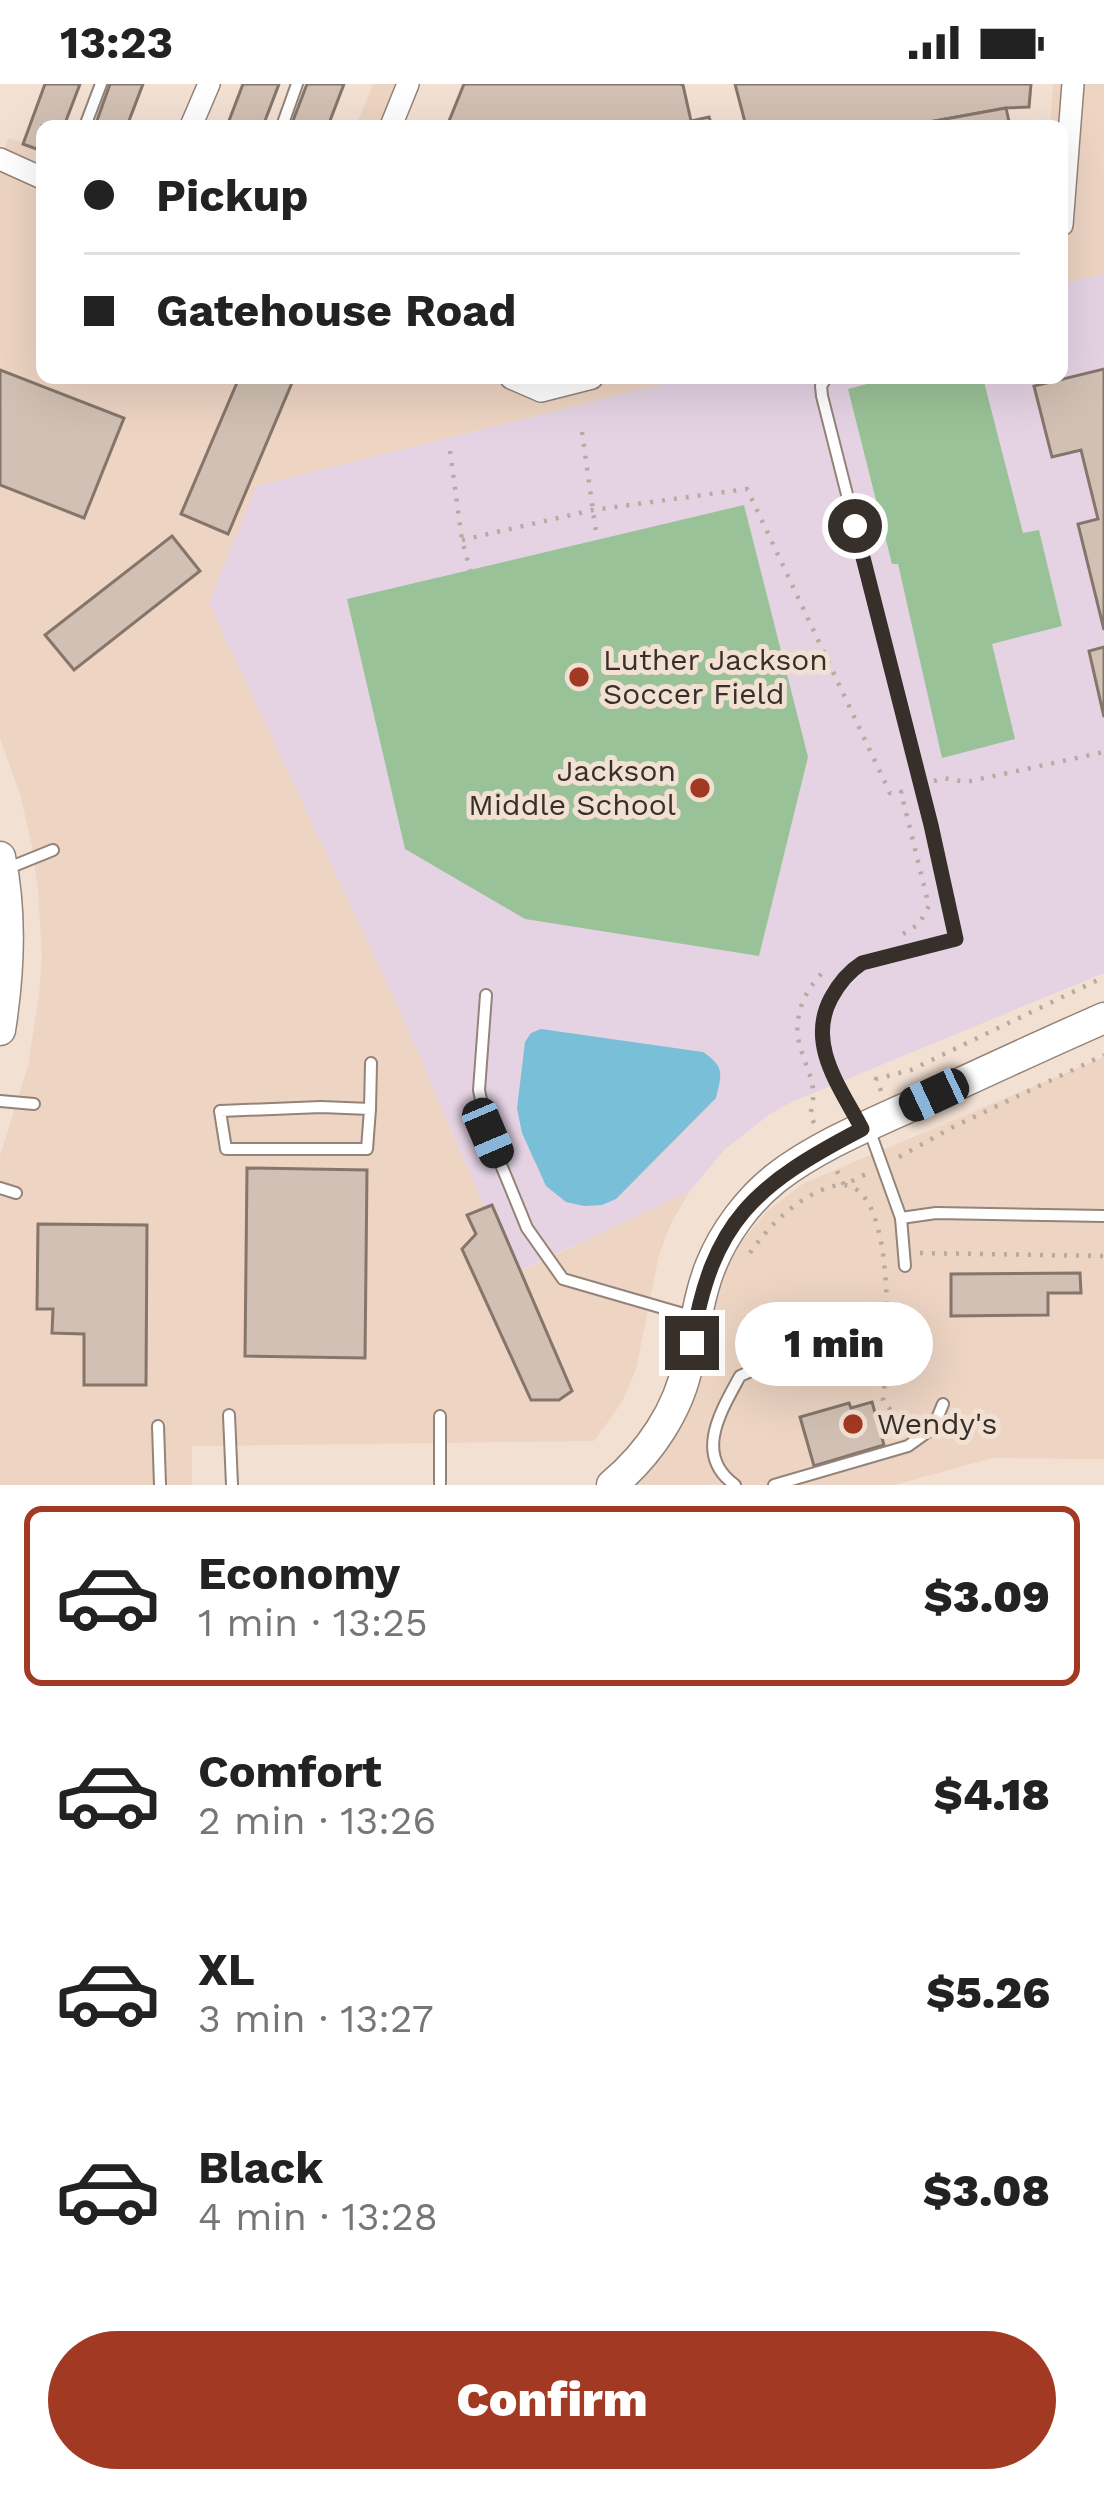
<!DOCTYPE html>
<html lang="en">
<head>
<meta charset="utf-8">
<style>
  body { margin:0; font-family:"Work Sans",sans-serif; background:#f2f2f2; color:#222; height:100vh; display:flex; flex-direction:column; font-size:45px; white-space:nowrap }
  * { box-sizing:border-box; margin:0 }
  p { font-size:39px; color:#767676 }
  .icon { flex:none; width:66px; height:66px; fill:none; stroke:currentColor; stroke-width:2; stroke-linecap:round; stroke-linejoin:round }
  .map { position:relative; height:1401px; overflow:hidden }
  .drawer { display:flex; flex-direction:column; background:#fff; flex:1 }
  .drawer>* { flex:none }
  .guide { position:absolute; left:36px; top:36px; width:1032px; height:264px; border-radius:18px; box-shadow:0 12px 48px #0002; display:grid; align-content:center; height:264px; padding:0 48px; background:#fff }
  .end { position:absolute; width:54px; height:54px; margin:-27px; border:15px solid #362f2a; background:#fff; box-shadow:0 0 0 6px #fff }
  .from { border-radius:50% }
  .bubble { position:absolute; height:84px; border-radius:42px; background:#fff; box-shadow:0 12px 48px #0002; font-size:39px; font-weight:800; line-height:84px; text-align:center }
  .car { position:absolute; width:36px; height:72px; margin:-36px -18px; border-radius:15px; box-shadow:0 0 9px 3px #0007; background:linear-gradient(#222 24%,#8ab4d8 0 40%,#222 0 76%,#8ab4d8 0 86%,#222 0) }
  .guide b { display:flex; align-items:center; gap:42px; height:114px; font-size:45px }
  .guide b+b { border-top:3px solid #e0e0e0 }
  .guide i { width:30px; height:30px; background:#222 }
  ul { padding:21px 0 0; list-style:none }
  li { display:flex; align-items:center; gap:36px; height:180px; margin:0 24px 18px; padding:0 24px; border:6px solid transparent; border-radius:18px }
  li div { flex:1 }
  li b { display:block; font-size:45px }
  li em { font-style:normal; font-weight:800 }
  li.current { border-color:#a23922 }
  li>.icon { width:108px; height:108px; stroke-width:1.5 }
  .primary-button { display:flex; gap:24px; margin-top:auto; padding:24px 48px }
  .primary-button a { flex:1; height:138px; border-radius:72px; background:#a23922; color:#fff; font-size:48px; font-weight:800; line-height:138px; text-align:center }
  .status { display:flex; justify-content:space-between; align-items:center; height:84px; padding:0 60px; background:#fff; direction:ltr }
  .status svg { height:33px; fill:currentColor }
  .map>svg:first-child { display:block }
</style>
</head>
<body>
<div class="status"><b>13:23</b><svg viewBox="0 0 49 12"><path d="M0 12V9h3v3zM5 12V6h3v6zM10 12V3h3v9zM15 12V0h3v12zM26 1h20v11H26zM47 4h2v5h-2z"/></svg></div>
<div class="map">
<svg width="1104" height="1401" viewBox="0 0 1104 1401">
  <rect width="100%" height="100%" fill="#f2e0d3"/>
  <!-- built -->
  <g fill="#edd4c3">
    <path d="M373,0H419L402,42H356Z"/>
    <path d="M1053,0H1104V190L1062,200V42H1050Z"/>
    <path d="M9,54L42,67V294H688L257,402L209,519L400,927L519,1188L690,1107L671,1139L659,1171L636,1285L622,1318L594,1357L192,1362V1401H0V1072L28,982L39,911L42,873L38,805L32,762L20,710L0,654V72Z"/>
    <path d="M1104,973V1375L992,1374L894,1401H630L711,1230L718,1203L729,1179L741,1158L767,1127L804,1099Z"/>
  </g>
  <!-- education -->
  <path fill="#e5d3e4" d="M1104,190V889L794,1017L770,1030L725,1065L690,1107L513,1190L400,927L209,519L256,402L688,294H1062V200Z"/>
  <!-- green -->
  <g fill="#9ac298">
    <path d="M890,294H983L1023,449L1039,446L1062,542L992,560L1015,655L942,674L898,480H892L848,305Z"/>
    <path d="M744,421L808,673L759,872L525,835L405,765L347,515Z"/>
  </g>
  <!-- water -->
  <path fill="#79bfd8" d="M541,945L703,968C725,983 722,990 716,1014L616,1115L602,1121L584,1122L566,1118L546,1102L522,1049L517,1024L525,958L531,949Z"/>
  <!-- building -->
  <g fill="#d1c0b3" stroke="#85756a" stroke-width="3">
    <path d="M45,0H80L64,42H42V67L23,60Z"/>
    <path d="M110,0H143L127,42H95Z"/>
    <path d="M243,0H279L263,42H227Z"/>
    <path d="M307,0H344L328,42H291Z"/>
    <path d="M464,0H680L683,1L691,37L709,33L712,42H447Z"/>
    <path d="M735,0H1031L1029,23L1006,24L907,42H746Z"/>
    <path d="M1006,24L1010,42H907Z"/>
    <path d="M1104,285V546L1078,440L1098,435L1081,366L1052,373L1034,302Z"/>
    <path d="M0,286L124,334L84,434L0,401Z"/>
    <path d="M239,294H294L228,450L181,430Z"/>
    <path d="M172,452L200,487L74,586L45,551Z"/>
    <path d="M1104,563V633L1089,567Z"/>
    <path d="M247,1084L367,1086L365,1274L245,1272Z"/>
    <path d="M492,1121L572,1307L559,1316H531L462,1165L476,1150L467,1131Z"/>
    <path d="M38,1140L147,1141L146,1301H84V1250L52,1249L53,1225H37Z"/>
    <path d="M1080,1189L1081,1209H1048V1231L951,1232V1190Z"/>
    <path d="M872,1318L884,1361L814,1382L800,1333L849,1319L851,1324Z"/>
  </g>
  <g fill="none" stroke-linecap="round" stroke-linejoin="round">
    <defs>
      <g id="lane">
        <path d="M85,42L101,0"/>
        <path d="M282,42L297,0"/>
        <path d="M826,294L821,302L822,312L931,741L956,855L862,879C848,889 839,900 831,915C807,960 840,1003 860,1042"/>
        <path d="M6,785L53,766"/>
        <path d="M486,911L479,1006L488,1049L527,1144L563,1195L694,1233"/>
        <path d="M0,1017L34,1020"/>
        <path d="M321,1023L370,1025L367,1065H226L220,1027Z"/>
        <path d="M370,1025L371,979"/>
        <path d="M869,1045L901,1134L936,1129L1104,1132"/>
        <path d="M0,1104L16,1109"/>
        <path d="M901,1134L905,1182"/>
        <path d="M229,1331L232,1401"/>
        <path d="M440,1332V1401"/>
        <path d="M158,1342L160,1401"/>
        <path d="M735,1401C693,1371 721,1327 740,1292L764,1281"/>
        <path d="M774,1401L908,1362L933,1344L943,1320"/>
      </g>
      <g id="street">
        <path d="M191,42L209,0"/>
        <path d="M391,42L408,0"/>
        <path d="M0,75L42,94"/>
        <path d="M1062,141L1073,0"/>
        <path d="M511,294L541,307L592,294"/>
      </g>
      <g id="secondary">
        <path d="M0,773C12,830 9,889 0,946"/>
        <path d="M612,1401C649,1370 679,1326 688,1279C695,1246 698,1213 711,1181C724,1149 748,1116 776,1094C816,1063 867,1042 913,1021C976,992 1040,962 1104,934"/>
      </g>
    </defs>
    <!-- lane casing -->
    <use href="#lane" stroke="#938378" stroke-width="14"/>
    <!-- street casing -->
    <use href="#street" stroke="#938378" stroke-width="24"/>
    <!-- secondary casing -->
    <use href="#secondary" stroke="#938378" stroke-width="33"/>
    <!-- path -->
    <g stroke="#b9aaa0" stroke-width="4.5" stroke-dasharray="3 9" stroke-linecap="butt">
      <path d="M582,348L597,455"/>
      <path d="M450,367L462,456L470,486"/>
      <path d="M462,456L593,426L747,405L890,709L901,708"/>
      <path d="M934,697L943,694L966,698L1104,668"/>
      <path d="M903,850L919,840L929,822L901,708L906,706"/>
      <path d="M881,1007L876,995L911,986L1104,893"/>
      <path d="M814,1039L810,1031C820,998 804,984 798,954C794,928 808,900 828,884"/>
      <path d="M899,1073L953,1043L1104,971"/>
      <path d="M837,1087L844,1101L868,1089"/>
      <path d="M750,1169C768,1143 789,1122 817,1108C824,1105 836,1100 844,1101C899,1106 887,1277 883,1316L903,1342"/>
      <path d="M920,1169L1104,1172"/>
    </g>
    <!-- lane -->
    <use href="#lane" stroke="#fff" stroke-width="10"/>
    <!-- street -->
    <use href="#street" stroke="#fff" stroke-width="21"/>
    <!-- secondary -->
    <use href="#secondary" stroke="#fff" stroke-width="30"/>
  </g>
  <g fill="none" stroke-linecap="round" stroke-linejoin="round">
    <!-- route -->
    <path stroke="#362f2a" stroke-width="15" d="M692,1259C712,1136 755,1101 862,1045C841,1004 806,961 831,914C839,899 848,888 862,879L956,855L931,741L855,442"/>
  </g>
  <!-- markers -->
  <g fill="#a23922" stroke="#f2e0d3" stroke-width="4.5">
    <circle cx="579" cy="593" r="12"/>
    <circle cx="700" cy="704" r="12"/>
    <circle cx="853" cy="1340" r="12"/>
  </g>
  <g text-anchor="middle" stroke-width="10" stroke-linejoin="round" paint-order="stroke">
    <!-- poi labels -->
    <g font-size="30" fill="#362f2a" stroke="#f2e0d3" text-anchor="start">
      <text x="603" y="586">Luther Jackson<tspan x="603" dy="34">Soccer Field</tspan></text>
      <text x="676" y="697" text-anchor="end">Jackson<tspan x="676" dy="34">Middle School</tspan></text>
      <text x="877" y="1350">Wendy's</text>
    </g>
  </g>
</svg>
<i class="end from" style="left:855px;top:442px"></i>
<i class="end" style="left:692px;top:1259px"></i>
<div class="bubble" style="left:735px;top:1218px;width:198px">1 min</div>
<i class="car" style="left:934px;top:1011px;rotate:245deg"></i>
<i class="car" style="left:488px;top:1049px;rotate:157deg"></i>
<div class="guide">
<b><i class="from"></i>Pickup</b>
<b><i></i>Gatehouse Road</b>
</div>
</div>
<section class="drawer">
<ul>
<li class="current"><svg class="icon" aria-label="car" viewBox="0 0 24 24"><path d="M5 17H2v-5l4-1 3-4h7l3 4 3 1v5h-3M9 17h6M6 11h13"/><circle cx="7" cy="17" r="2"/><circle cx="17" cy="17" r="2"/></svg><div><b>Economy</b><p>1 min · 13:25</p></div><em>$3.09</em></li>
<li><svg class="icon" aria-label="car" viewBox="0 0 24 24"><path d="M5 17H2v-5l4-1 3-4h7l3 4 3 1v5h-3M9 17h6M6 11h13"/><circle cx="7" cy="17" r="2"/><circle cx="17" cy="17" r="2"/></svg><div><b>Comfort</b><p>2 min · 13:26</p></div><em>$4.18</em></li>
<li><svg class="icon" aria-label="car" viewBox="0 0 24 24"><path d="M5 17H2v-5l4-1 3-4h7l3 4 3 1v5h-3M9 17h6M6 11h13"/><circle cx="7" cy="17" r="2"/><circle cx="17" cy="17" r="2"/></svg><div><b>XL</b><p>3 min · 13:27</p></div><em>$5.26</em></li>
<li><svg class="icon" aria-label="car" viewBox="0 0 24 24"><path d="M5 17H2v-5l4-1 3-4h7l3 4 3 1v5h-3M9 17h6M6 11h13"/><circle cx="7" cy="17" r="2"/><circle cx="17" cy="17" r="2"/></svg><div><b>Black</b><p>4 min · 13:28</p></div><em>$3.08</em></li>
</ul>
<div class="primary-button"><a>Confirm</a></div>
</section>
</body>
</html>
